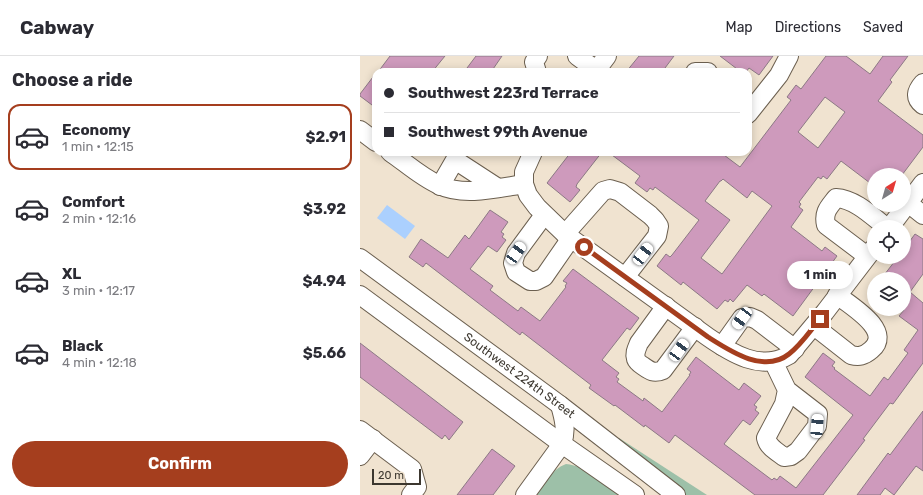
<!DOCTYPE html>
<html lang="en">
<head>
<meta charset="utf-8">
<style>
  body { margin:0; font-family:Rubik,sans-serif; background:#f2f2f3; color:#2b2b33; height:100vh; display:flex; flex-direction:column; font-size:15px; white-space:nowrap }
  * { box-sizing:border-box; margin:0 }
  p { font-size:13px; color:#7c7c81 }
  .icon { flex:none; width:22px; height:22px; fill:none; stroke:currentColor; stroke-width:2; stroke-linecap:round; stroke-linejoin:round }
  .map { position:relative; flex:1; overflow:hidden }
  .details { display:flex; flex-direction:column; background:#fff; width:360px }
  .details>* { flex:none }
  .hud { position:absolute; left:12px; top:12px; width:380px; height:88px; border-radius:12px; box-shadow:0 2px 10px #0003; display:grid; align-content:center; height:88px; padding:0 12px; background:#fff }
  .needle { width:26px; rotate:37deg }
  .controls { position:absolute; left:507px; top:112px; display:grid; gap:8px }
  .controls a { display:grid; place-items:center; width:44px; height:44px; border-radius:50%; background:#fff; box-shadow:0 2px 10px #0003; font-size:20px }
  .scale { position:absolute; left:12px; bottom:10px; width:49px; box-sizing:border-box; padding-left:4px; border:2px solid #3c372f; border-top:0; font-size:11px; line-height:14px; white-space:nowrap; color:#3c372f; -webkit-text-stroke:3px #f0e3d0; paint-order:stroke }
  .end { position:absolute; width:18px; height:18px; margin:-9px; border:5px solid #a53e1e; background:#fff; box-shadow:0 0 0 2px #fff }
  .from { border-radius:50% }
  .bubble { position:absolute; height:28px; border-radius:14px; background:#fff; box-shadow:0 2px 10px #0003; font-size:13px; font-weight:700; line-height:28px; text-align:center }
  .car { position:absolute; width:12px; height:24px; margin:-12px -6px; border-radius:5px; box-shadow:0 0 3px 1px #0007; background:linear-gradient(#fff 24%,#345 0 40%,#fff 0 76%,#345 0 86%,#fff 0) }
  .hud b { display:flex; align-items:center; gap:14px; height:38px; font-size:15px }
  .hud b+b { border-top:1px solid #e1e1e2 }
  .hud i { width:10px; height:10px; background:#2b2b33 }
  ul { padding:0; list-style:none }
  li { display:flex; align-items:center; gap:12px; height:66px; margin:0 8px 6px; padding:0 4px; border:2px solid transparent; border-radius:12px }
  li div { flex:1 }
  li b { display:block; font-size:15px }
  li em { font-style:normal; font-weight:700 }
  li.selected { border-color:#a53e1e }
  li>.icon { width:36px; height:36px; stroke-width:1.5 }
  h2 { padding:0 12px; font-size:18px; line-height:48px }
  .action { display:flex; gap:8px; margin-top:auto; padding:8px 12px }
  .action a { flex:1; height:46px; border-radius:24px; background:#a53e1e; color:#fff; font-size:16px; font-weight:700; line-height:46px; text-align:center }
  header { display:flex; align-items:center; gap:24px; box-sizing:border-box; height:56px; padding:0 20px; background:#fff; border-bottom:1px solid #e1e1e2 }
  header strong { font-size:19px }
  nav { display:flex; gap:22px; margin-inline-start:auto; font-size:14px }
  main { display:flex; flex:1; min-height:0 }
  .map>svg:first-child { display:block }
</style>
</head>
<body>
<header>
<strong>Cabway</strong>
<nav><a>Map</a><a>Directions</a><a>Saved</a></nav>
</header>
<main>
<section class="details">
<h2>Choose a ride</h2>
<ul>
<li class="selected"><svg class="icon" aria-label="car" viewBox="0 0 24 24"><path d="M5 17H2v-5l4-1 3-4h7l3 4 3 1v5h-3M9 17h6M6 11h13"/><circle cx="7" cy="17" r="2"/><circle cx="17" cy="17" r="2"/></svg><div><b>Economy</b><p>1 min · 12:15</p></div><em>$2.91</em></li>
<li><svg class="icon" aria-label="car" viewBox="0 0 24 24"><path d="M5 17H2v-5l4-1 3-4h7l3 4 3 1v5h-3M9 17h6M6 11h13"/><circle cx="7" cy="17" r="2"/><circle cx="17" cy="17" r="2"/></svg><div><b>Comfort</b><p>2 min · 12:16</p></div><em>$3.92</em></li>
<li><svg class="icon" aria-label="car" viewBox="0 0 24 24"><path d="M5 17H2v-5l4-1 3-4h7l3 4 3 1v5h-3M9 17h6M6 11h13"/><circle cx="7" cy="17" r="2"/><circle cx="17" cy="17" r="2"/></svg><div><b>XL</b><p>3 min · 12:17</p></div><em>$4.94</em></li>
<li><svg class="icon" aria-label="car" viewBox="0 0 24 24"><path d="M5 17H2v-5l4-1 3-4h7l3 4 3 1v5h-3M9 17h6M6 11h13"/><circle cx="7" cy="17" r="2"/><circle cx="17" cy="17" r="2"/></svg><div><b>Black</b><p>4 min · 12:18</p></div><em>$5.66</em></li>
</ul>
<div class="action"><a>Confirm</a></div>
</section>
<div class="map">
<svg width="563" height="439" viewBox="0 0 563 439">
  <rect width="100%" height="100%" fill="#f0e3d0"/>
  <!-- green -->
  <g fill="#9dc0a8">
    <path d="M259,382L347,439H325L257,384Z"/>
    <path d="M206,408C227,410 244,427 261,439H176C185,427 192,413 206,408Z"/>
  </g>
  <!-- water -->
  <path fill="#abd0fe" d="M27,149L55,170L45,183L17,162Z"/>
  <!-- building -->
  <g fill="#ce9abc" stroke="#8c7985" fill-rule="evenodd">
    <path d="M30,0H85L72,16H18Z"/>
    <path d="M116,0H142L131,16H104Z"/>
    <path d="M279,0H314L302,16H266Z"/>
    <path d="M360,0H413L399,19L389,12L386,16H381Z"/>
    <path d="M466,0H486L510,18L523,0H548L530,24L532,26L518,45L563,79V91L542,119H514V130L481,105L467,123L463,120L461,123L458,121L439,146L441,148L439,151L443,154L431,171L462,195L465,191L477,200L433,260L404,238L402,240L387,229L373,246L370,243L368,246L365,244L357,253L323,226L321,229L297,210L306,198L310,201L312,199L339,164L295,131L293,134L290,132L287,136L275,127L280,120L248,96H360L380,111L431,44L427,41L436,29L441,33ZM465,41L485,56L458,92L438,76ZM363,123L387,142L392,135L412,150L362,218L341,202L370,164L345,145L360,125H361Z"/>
    <path d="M16,17V52L0,40V38Z"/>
    <path d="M211,96H242L217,128L216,131L220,134L210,146L187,127Z"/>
    <path d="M130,154L148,166L141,176L144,178L142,181L146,184L137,196L128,190L110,213L133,230L130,234L158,255L161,251L180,265L206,231L205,230L207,227L203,225L213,213L279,262L270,274L267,272L242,304L259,317L256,321L259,323L257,326L283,345L284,342L302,356L330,319H329L331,316L327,313L336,301L379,334L384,327L401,340L394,349L397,351L395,354L399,357L390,369L383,364L364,388L412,424L414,422L417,424L420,420L436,432L493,359L445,321L463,297L475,306L472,310L475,312L474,313L510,340L524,321L528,324L548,297L544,294L558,274L539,260L544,254V223H521L538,201H544V193L555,178L563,183V218L550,236L563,247V307L533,348L530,347L503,383L505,384L463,439H395L315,379L309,387L285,369L284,371L255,349L254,350L229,332L231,329L162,276L160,279L66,207L63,211L49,201L61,183L88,202L105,179L109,183Z"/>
    <path d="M0,287L103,366L89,384L85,379L82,383L0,321Z"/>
    <path d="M563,355V415L556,410L534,439L525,432L520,439H497L528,397L530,399Z"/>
    <path d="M132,393L155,410L133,439H97Z"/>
  </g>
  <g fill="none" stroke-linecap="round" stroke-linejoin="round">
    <defs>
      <g id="minor">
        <path d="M217,0L236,14"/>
        <path d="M177,16L174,6L178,0"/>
        <path d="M235,16L247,0"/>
        <path d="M335,16H348"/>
        <path d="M563,27C556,35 554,42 563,49"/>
        <path d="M388,58L419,19L429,0"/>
        <path d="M0,74L16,86"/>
        <path d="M30,96C46,107 61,121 79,129C104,141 138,132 164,128"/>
        <path d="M173,96L164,116V128L168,139L177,151L205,178L348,281C371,297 401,316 429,299L465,256L514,192"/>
        <path d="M80,130L95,104L138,132"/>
        <path d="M548,147L563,159"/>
        <path d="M184,159L156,197L153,207L156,216L170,225H176L184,221L211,182"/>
        <path d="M530,171L563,127"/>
        <path d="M205,178L243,135L250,133L260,136L290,159L295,164L299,170L297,180L265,221"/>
        <path d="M507,200L466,169C463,156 469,151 476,142C495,143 512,160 526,171"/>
        <path id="s1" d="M0,202L200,349L316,439"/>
        <path d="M0,239L202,388L275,439"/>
        <path d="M306,250L279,287C277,292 274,297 276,303C277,306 280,308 283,310C290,315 294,318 303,314L335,271"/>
        <path d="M454,270L491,299C499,301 504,300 511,294C534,275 491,250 477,239"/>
        <path d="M362,290L382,262L390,261L397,264L435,293"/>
        <path d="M413,305L427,334L458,358L457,370L438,395L431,400L424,401C416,395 408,391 406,382L424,348L427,334"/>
        <path d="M0,374L52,413L57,431L51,439"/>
        <path d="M0,400L13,383"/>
        <path d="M165,439L202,388C207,374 204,363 200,349"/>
      </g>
    </defs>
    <!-- minor casing -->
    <use href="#minor" stroke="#6b5f4f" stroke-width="20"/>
    <!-- minor -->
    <use href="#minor" stroke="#fff" stroke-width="18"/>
  </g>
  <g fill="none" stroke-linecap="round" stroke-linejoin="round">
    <!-- route -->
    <path stroke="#a53e1e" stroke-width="5" d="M224,191L348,281C370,295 404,318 429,298C441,289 450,275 460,263"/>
  </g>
  <g text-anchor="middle" stroke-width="4" stroke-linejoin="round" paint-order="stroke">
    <!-- street labels -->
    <g font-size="12" fill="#3c372f" stroke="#f0e3d0">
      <text dy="4" stroke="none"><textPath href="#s1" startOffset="198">Southwest 224th Street</textPath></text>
    </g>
  </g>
</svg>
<div class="controls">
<a><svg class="needle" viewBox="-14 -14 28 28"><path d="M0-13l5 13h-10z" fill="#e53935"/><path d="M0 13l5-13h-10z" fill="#7c7c81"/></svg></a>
<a><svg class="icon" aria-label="locate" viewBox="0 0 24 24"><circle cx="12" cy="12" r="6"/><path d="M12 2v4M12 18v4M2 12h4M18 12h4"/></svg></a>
<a><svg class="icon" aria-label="layers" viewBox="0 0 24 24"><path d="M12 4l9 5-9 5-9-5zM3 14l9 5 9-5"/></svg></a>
</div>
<div class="scale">20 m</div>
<i class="end from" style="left:224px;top:191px"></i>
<i class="end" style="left:460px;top:263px"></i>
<div class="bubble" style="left:427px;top:205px;width:66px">1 min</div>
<i class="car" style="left:156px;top:197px;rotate:35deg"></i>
<i class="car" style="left:283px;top:198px;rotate:38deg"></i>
<i class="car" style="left:382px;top:262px;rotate:217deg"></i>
<i class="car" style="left:319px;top:294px;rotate:36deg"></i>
<i class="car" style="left:457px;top:370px;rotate:5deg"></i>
<div class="hud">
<b><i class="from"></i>Southwest 223rd Terrace</b>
<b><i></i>Southwest 99th Avenue</b>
</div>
</div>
</main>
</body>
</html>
